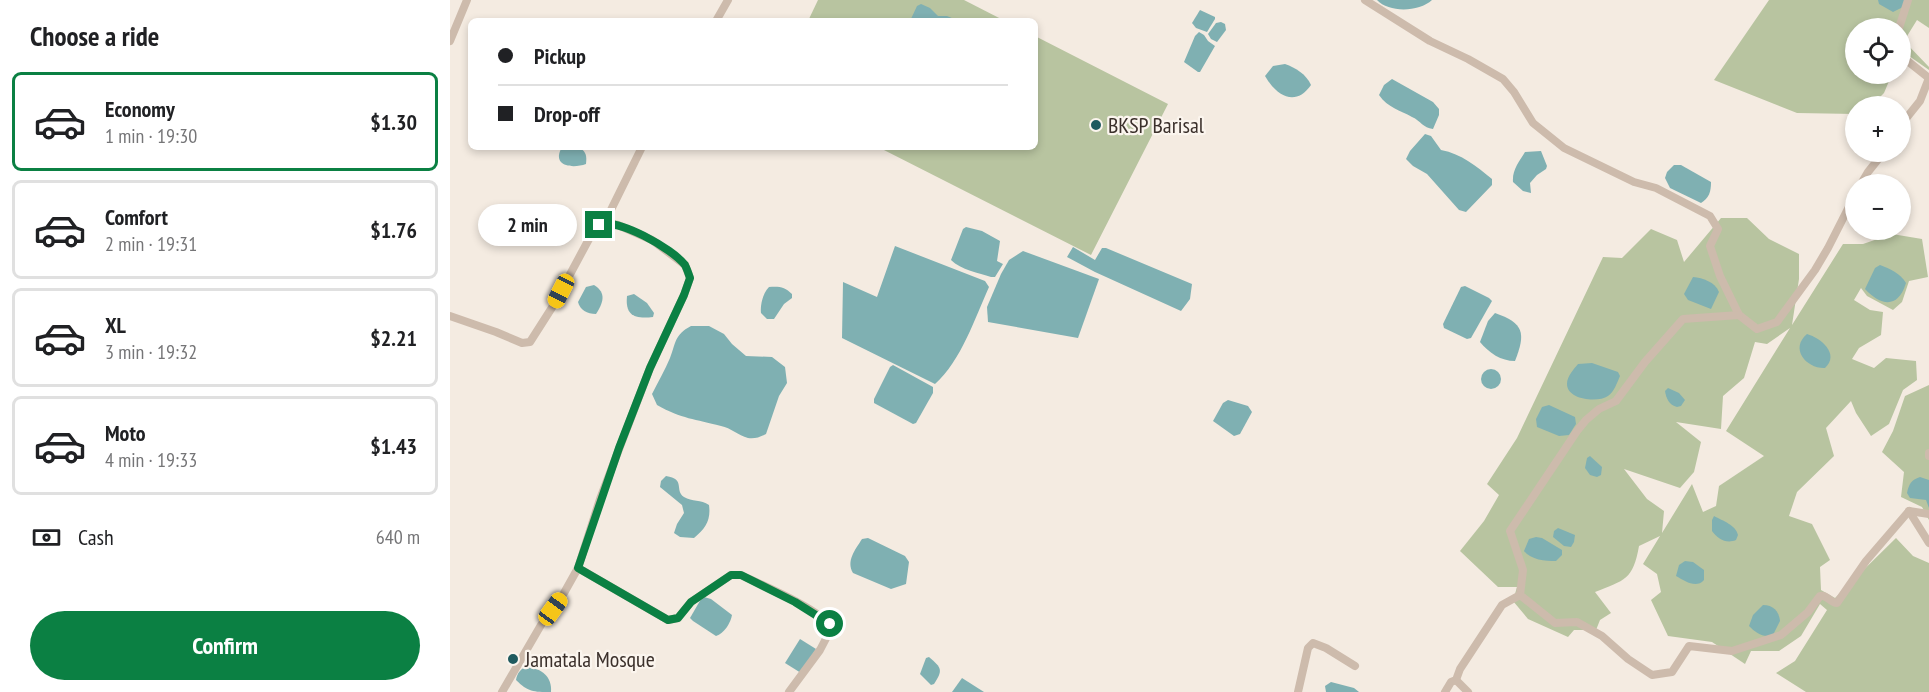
<!DOCTYPE html>
<html lang="en">
<head>
<meta charset="utf-8">
<style>
  body { margin:0; font-family:"PT Sans Narrow",sans-serif; background:#f2f2f2; color:#202124; height:100vh; display:flex; flex-direction:column; font-size:22px; white-space:nowrap }
  * { box-sizing:border-box; margin:0 }
  p { font-size:20px; color:#757577 }
  .icon { flex:none; width:33px; height:33px; fill:none; stroke:currentColor; stroke-width:2; stroke-linecap:round; stroke-linejoin:round }
  .map { position:relative; flex:1; overflow:hidden }
  .side { display:flex; flex-direction:column; background:#fff; width:450px }
  .side>* { flex:none }
  .top-card { position:absolute; left:18px; top:18px; width:570px; height:132px; border-radius:9px; box-shadow:0 3px 9px #0003; display:grid; align-content:center; height:132px; padding:0 30px; background:#fff }
  .controls { position:absolute; left:1395px; top:18px; display:grid; gap:12px }
  .controls a { display:grid; place-items:center; width:66px; height:66px; border-radius:50%; background:#fff; box-shadow:0 3px 9px #0003; font-size:30px }
  .end { position:absolute; width:27px; height:27px; margin:-14px; border:8px solid #0b8043; background:#fff; box-shadow:0 0 0 3px #fff }
  .from { border-radius:50% }
  .bubble { position:absolute; height:42px; border-radius:21px; background:#fff; box-shadow:0 3px 9px #0003; font-size:20px; font-weight:600; line-height:42px; text-align:center }
  .car { position:absolute; width:18px; height:36px; margin:-18px -9px; border-radius:8px; box-shadow:0 0 4px 2px #0007; background:linear-gradient(#f5c518 24%,#345 0 40%,#f5c518 0 76%,#345 0 86%,#f5c518 0) }
  .top-card b { display:flex; align-items:center; gap:21px; height:57px; font-size:22px }
  .top-card b+b { border-top:2px solid #e0e0e0 }
  .top-card i { width:15px; height:15px; background:#202124 }
  ul { padding:0; list-style:none }
  li { display:flex; align-items:center; gap:18px; height:99px; margin:0 12px 9px; padding:0 18px; border:3px solid #e0e0e0; border-radius:9px }
  li div { flex:1 }
  li b { display:block; font-size:22px }
  li em { font-style:normal; font-weight:600 }
  li.active { border-color:#0b8043 }
  li>.icon { width:54px; height:54px; stroke-width:1.5 }
  h2 { padding:0 30px; font-size:27px; line-height:72px }
  .pay { display:flex; align-items:center; gap:15px; height:66px; padding:0 30px; font-size:22px }
  .pay p { margin-inline-start:auto }
  .cta { display:flex; gap:12px; margin-top:auto; padding:12px 30px }
  .cta a { flex:1; height:69px; border-radius:36px; background:#0b8043; color:#fff; font-size:24px; font-weight:600; line-height:69px; text-align:center }
  main { display:flex; flex:1; min-height:0 }
  .map>svg:first-child { display:block }
</style>
</head>
<body>
<main>
<section class="side">
<h2>Choose a ride</h2>
<ul>
<li class="active"><svg class="icon" aria-label="car" viewBox="0 0 24 24"><path d="M5 17H2v-5l4-1 3-4h7l3 4 3 1v5h-3M9 17h6M6 11h13"/><circle cx="7" cy="17" r="2"/><circle cx="17" cy="17" r="2"/></svg><div><b>Economy</b><p>1 min · 19:30</p></div><em>$1.30</em></li>
<li><svg class="icon" aria-label="car" viewBox="0 0 24 24"><path d="M5 17H2v-5l4-1 3-4h7l3 4 3 1v5h-3M9 17h6M6 11h13"/><circle cx="7" cy="17" r="2"/><circle cx="17" cy="17" r="2"/></svg><div><b>Comfort</b><p>2 min · 19:31</p></div><em>$1.76</em></li>
<li><svg class="icon" aria-label="car" viewBox="0 0 24 24"><path d="M5 17H2v-5l4-1 3-4h7l3 4 3 1v5h-3M9 17h6M6 11h13"/><circle cx="7" cy="17" r="2"/><circle cx="17" cy="17" r="2"/></svg><div><b>XL</b><p>3 min · 19:32</p></div><em>$2.21</em></li>
<li><svg class="icon" aria-label="car" viewBox="0 0 24 24"><path d="M5 17H2v-5l4-1 3-4h7l3 4 3 1v5h-3M9 17h6M6 11h13"/><circle cx="7" cy="17" r="2"/><circle cx="17" cy="17" r="2"/></svg><div><b>Moto</b><p>4 min · 19:33</p></div><em>$1.43</em></li>
</ul>
<div class="pay"><svg class="icon" aria-label="cash" viewBox="0 0 24 24"><path d="M3 7h18v10H3z"/><circle cx="12" cy="12" r="2"/></svg>Cash<p>640 m</p></div>
<div class="cta"><a>Confirm</a></div>
</section>
<div class="map">
<svg width="1479" height="692" viewBox="0 0 1479 692">
  <rect width="100%" height="100%" fill="#f4ebe1"/>
  <!-- green -->
  <g fill="#b8c4a0" fill-rule="evenodd">
    <path d="M368,0H514L555,21H358Z"/>
    <path d="M1319,0H1479V28L1467,20L1454,41L1479,67V70L1452,51L1451,52L1450,28H1406V74H1442L1434,93L1421,106H1406L1405,114L1347,113L1264,80Z"/>
    <path d="M585,36L718,104L641,255L428,147H585Z"/>
    <path d="M1271,218H1297L1319,239L1349,254V279L1342,325L1393,244H1413L1442,234L1472,239L1478,277L1459,281L1452,302L1443,310L1417,296L1411,288L1404,300L1420,310L1433,312L1431,335L1409,348L1402,359L1424,368L1436,358L1466,361L1467,380L1453,390L1439,424L1421,436L1406,413L1401,401L1376,428L1384,456L1347,492L1339,516L1362,524L1380,560L1370,567L1371,590L1385,598L1446,538L1463,556L1479,563V692H1356L1326,673L1345,661L1377,610L1370,604L1351,636L1329,651H1301L1295,664L1262,642L1218,636L1201,600L1211,592L1207,574L1193,564L1210,536L1189,546C1183,580 1175,580 1145,592L1161,613L1150,620L1146,630H1124L1118,637L1078,619L1063,601L1067,587H1048L1010,551L1034,521L1049,495L1037,484L1067,438L1153,257L1172,258L1201,229L1227,240L1234,262ZM1340,328L1276,431L1314,456L1269,486L1266,506L1253,512L1242,484L1212,533L1214,511L1197,499L1174,469L1230,488L1244,472L1251,442L1226,422L1271,429L1273,396L1294,378L1305,342L1317,344Z"/>
    <path d="M1479,385V520L1472,507L1451,497L1454,472L1432,452L1443,431L1455,396Z"/>
  </g>
  <!-- water -->
  <g fill="#7fb0b2">
    <path d="M927,0H982C969,12 939,13 927,0Z"/>
    <path d="M1428,0H1455L1453,7L1443,12L1429,4Z"/>
    <path d="M471,4L480,8L488,16H497L509,21H460L467,6Z"/>
    <path d="M750,10L765,17V19L757,32L746,28L742,23Z"/>
    <path d="M771,22L775,24L776,30L767,42L761,39L758,34L766,23Z"/>
    <path d="M749,32L754,35L758,41L765,46L750,72H748L734,62L745,36Z"/>
    <path d="M835,64C846,68 856,74 861,85C845,108 826,95 815,76L823,66Z"/>
    <path d="M942,79L983,102L989,109V115L983,129C973,128 971,121 962,117C950,110 938,108 929,95L934,85Z"/>
    <path d="M975,134L981,136L991,150C1012,154 1026,166 1042,179V185L1016,212L1009,210L977,174L963,166L956,159L960,151Z"/>
    <path d="M112,147C126,147 139,146 136,164C122,169 101,166 112,147Z"/>
    <path d="M1091,151L1097,166L1096,169L1087,175L1080,183L1081,193L1073,191L1063,182C1062,170 1069,162 1075,152Z"/>
    <path d="M1224,165H1231L1261,182C1261,192 1259,198 1251,203L1220,188L1215,178L1217,172Z"/>
    <path d="M516,227L532,231L550,241L547,261L553,264L545,277H541C529,273 511,270 501,260L513,229Z"/>
    <path d="M445,246L535,281L539,287C525,318 511,361 485,384L392,338L393,282L427,297Z"/>
    <path d="M623,247L645,260L652,248H656L742,284L740,299L731,311L645,272L617,257Z"/>
    <path d="M573,251L649,279L628,338L538,322L537,307L551,274L559,260Z"/>
    <path d="M1430,265C1440,269 1450,273 1456,283C1448,309 1431,306 1415,289L1425,268Z"/>
    <path d="M1243,277C1253,278 1265,282 1269,292L1261,309L1238,300L1234,294Z"/>
    <path d="M144,285C157,293 153,303 146,314C137,314 130,310 128,302L136,287Z"/>
    <path d="M1015,286L1039,298L1042,301L1021,338L1017,339L994,328L993,324L1011,287Z"/>
    <path d="M319,287C329,286 335,287 342,294V298L334,304L324,319H317L311,313C310,305 313,293 319,287Z"/>
    <path d="M184,294L197,303L204,313L203,317C185,319 175,316 177,296Z"/>
    <path d="M1045,313C1074,323 1076,333 1065,361C1051,361 1039,353 1030,342L1038,321Z"/>
    <path d="M241,326H259L274,334L282,344L296,356L322,357L335,367L337,383L329,396L316,434C310,437 305,439 298,438C288,435 281,428 271,426C245,419 232,419 207,405L202,394C208,382 215,370 220,358C226,343 224,335 241,326Z"/>
    <path d="M1357,334C1371,338 1390,354 1375,368C1357,369 1339,349 1357,334Z"/>
    <path d="M1142,363L1168,372L1170,376C1167,383 1164,392 1158,396C1148,403 1117,400 1117,384C1117,376 1124,369 1128,364Z"/>
    <path d="M443,365L483,387V393L466,423L463,424L424,403V399L440,367Z"/>
    <circle cx="1041" cy="379" r="10"/>
    <path d="M1218,388L1229,393L1235,400L1231,406L1227,407C1219,405 1216,398 1215,391Z"/>
    <path d="M778,400L798,406L802,412L790,434L784,436L763,421L773,403Z"/>
    <path d="M1099,405L1125,417L1126,424L1119,435L1109,436L1087,427L1086,419L1092,407Z"/>
    <path d="M1140,456L1152,467L1151,475L1147,477L1140,475L1135,468L1137,458Z"/>
    <path d="M216,476C236,479 224,490 234,497C242,502 251,499 259,505C261,520 256,528 244,538L230,537L224,533L227,524L234,513L232,505L210,487L211,481Z"/>
    <path d="M1470,477L1479,480V508L1476,500L1460,498L1457,493C1459,484 1461,480 1470,477Z"/>
    <path d="M1264,516C1273,521 1286,525 1288,535L1286,540C1276,544 1268,539 1262,531V520Z"/>
    <path d="M1108,528L1125,535L1124,542L1121,547L1114,546L1103,537L1104,531Z"/>
    <path d="M1086,537L1092,538L1112,550V555L1106,561C1095,561 1081,560 1074,551L1079,539Z"/>
    <path d="M418,538L455,556L459,562L456,584L441,589L403,573C396,561 405,550 412,539Z"/>
    <path d="M1235,561L1243,562L1254,570V580C1246,589 1235,581 1226,576L1229,565Z"/>
    <path d="M254,597L261,599L282,615C281,622 274,634 266,636L243,621L240,618L251,599Z"/>
    <path d="M1313,605C1323,605 1329,611 1330,621L1323,635C1313,638 1306,633 1299,626L1303,615Z"/>
    <path d="M350,639L366,649L351,673L335,663Z"/>
    <path d="M479,657C492,668 493,670 484,684L481,685L470,674L476,658Z"/>
    <path d="M78,666C92,670 102,676 101,692C83,692 78,692 66,680C67,673 71,668 78,666Z"/>
    <path d="M512,678L534,692H502Z"/>
    <path d="M881,682L904,688L909,692H876L875,686Z"/>
  </g>
  <g fill="none" stroke-linecap="round" stroke-linejoin="round">
    <!-- minor -->
    <g stroke="#cdbbac" stroke-width="8">
      <path d="M915,0L980,41L1018,59L1053,79L1064,92L1083,123L1114,148L1184,182L1206,188L1260,216L1268,229L1260,246L1270,276L1289,315L1307,329L1327,322L1365,270L1378,248L1406,193"/>
      <path d="M266,21L278,0"/>
      <path d="M1449,28L1458,0"/>
      <path d="M0,41L17,0"/>
      <path d="M1450,55L1479,78L1470,101L1450,126"/>
      <path d="M1411,184L1418,172L1434,152"/>
      <path d="M155,222L192,147"/>
      <path d="M0,316L46,332L72,343L80,342L103,306L139,239L149,225L155,222L168,225L202,240L235,265L240,278L234,295L200,368L150,499L128,568L114,593L91,625L52,692"/>
      <path d="M1479,453V456"/>
      <path d="M1459,511L1479,543"/>
      <path d="M128,568L218,620L228,618L241,602L281,575H291C314,586 367,608 382,627L370,650L339,692"/>
      <path d="M1070,595L1073,570L1060,531L1127,431L1136,420L1149,409L1166,401L1195,362L1233,319L1289,315"/>
      <path d="M1006,680L1018,692"/>
      <path d="M848,692L858,648L863,643L876,648L905,666"/>
      <path d="M995,692L1001,682L1006,680L1010,669L1052,605L1070,595L1105,623L1127,622L1152,636L1178,659L1202,675L1222,672L1239,646L1282,651L1331,635L1358,612L1370,596C1377,594 1380,603 1387,603L1416,561L1459,511L1479,514"/>
    </g>
  </g>
  <g fill="none" stroke-linecap="round" stroke-linejoin="round">
    <!-- route -->
    <path stroke="#0b8043" stroke-width="8" d="M149,225C167,217 223,249 235,265C237,269 239,275 240,278L234,295L200,368L169,448L128,568L218,620L228,618L241,602L281,575H291L345,602L380,624"/>
  </g>
  <!-- markers -->
  <g fill="#1f5a5e" stroke="#fbf5ee" stroke-width="2">
    <circle cx="646" cy="125" r="6"/>
    <circle cx="63" cy="659" r="6"/>
  </g>
  <g text-anchor="middle" stroke-width="4.5" stroke-linejoin="round" paint-order="stroke">
    <!-- poi labels -->
    <g font-size="22" fill="#3b302b" stroke="#fbf5ee" text-anchor="start">
      <text x="658" y="133">BKSP Barisal</text>
      <text x="75" y="667">Jamatala Mosque</text>
    </g>
  </g>
</svg>
<div class="controls">
<a><svg class="icon" aria-label="locate" viewBox="0 0 24 24"><circle cx="12" cy="12" r="6"/><path d="M12 2v4M12 18v4M2 12h4M18 12h4"/></svg></a>
<a>+</a>
<a>−</a>
</div>
<i class="end from" style="left:380px;top:624px"></i>
<i class="end" style="left:149px;top:225px"></i>
<div class="bubble" style="left:28px;top:204px;width:99px">2 min</div>
<i class="car" style="left:111px;top:291px;rotate:207deg"></i>
<i class="car" style="left:103px;top:609px;rotate:36deg"></i>
<div class="top-card">
<b><i class="from"></i>Pickup</b>
<b><i></i>Drop-off</b>
</div>
</div>
</main>
</body>
</html>
